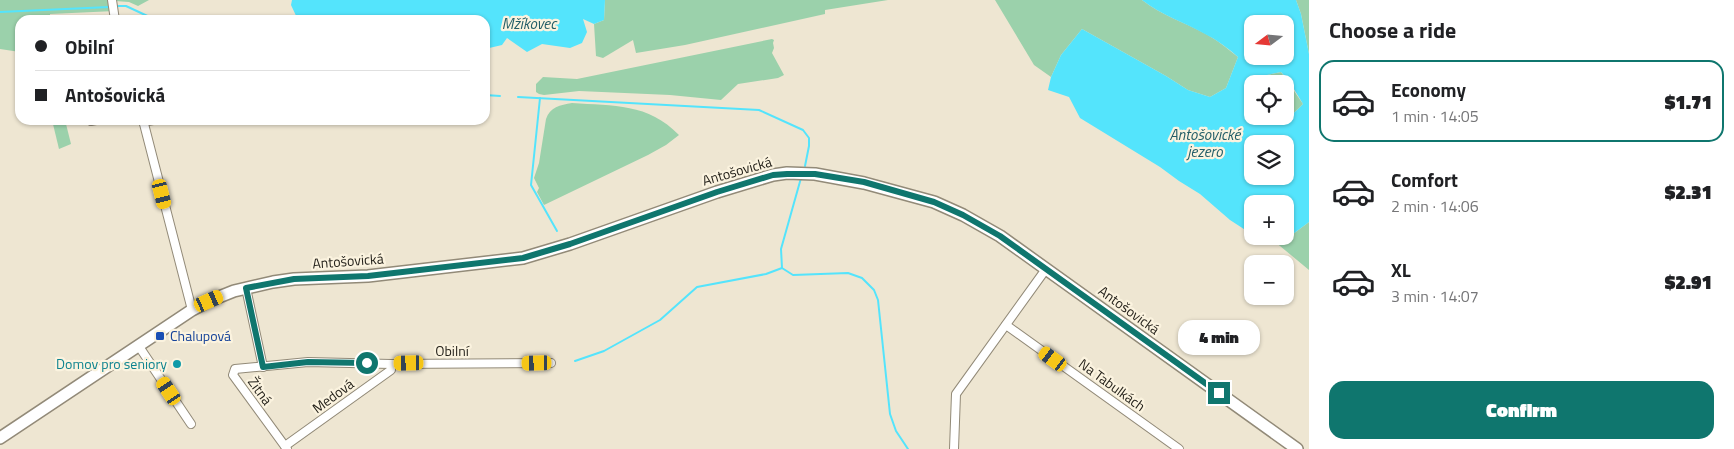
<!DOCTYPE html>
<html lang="en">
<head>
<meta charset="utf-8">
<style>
  body { margin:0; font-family:"Titillium Web",sans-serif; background:#f6f6f6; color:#202124; height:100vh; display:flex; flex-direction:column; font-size:19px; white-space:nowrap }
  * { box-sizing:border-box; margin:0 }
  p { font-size:16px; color:#757577 }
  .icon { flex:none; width:28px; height:28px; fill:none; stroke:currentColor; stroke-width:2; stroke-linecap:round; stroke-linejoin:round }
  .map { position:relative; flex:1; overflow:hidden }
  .side { display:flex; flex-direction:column; background:#fff; width:425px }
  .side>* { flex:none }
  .top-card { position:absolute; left:15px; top:15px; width:475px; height:110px; border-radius:15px; box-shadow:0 1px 4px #0004; display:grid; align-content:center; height:110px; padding:0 20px; background:#fff }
  .needle { width:32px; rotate:254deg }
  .tools { position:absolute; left:1244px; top:15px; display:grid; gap:10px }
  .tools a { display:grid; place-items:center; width:50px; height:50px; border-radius:10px; background:#fff; box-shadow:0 1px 4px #0004; font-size:25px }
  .end { position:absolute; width:22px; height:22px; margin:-11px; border:6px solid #0f766e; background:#fff; box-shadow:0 0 0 2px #fff }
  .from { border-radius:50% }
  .bubble { position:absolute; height:35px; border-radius:15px; background:#fff; box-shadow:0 1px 4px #0004; font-size:16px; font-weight:800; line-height:35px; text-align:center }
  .car { position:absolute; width:15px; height:30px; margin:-15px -8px; border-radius:6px; box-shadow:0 0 4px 1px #0007; background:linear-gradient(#f5c518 24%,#345 0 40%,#f5c518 0 76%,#345 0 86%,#f5c518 0) }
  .top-card b { display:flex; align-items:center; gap:18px; height:48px; font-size:19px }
  .top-card b+b { border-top:1px solid #e0e0e0 }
  .top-card i { width:12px; height:12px; background:#202124 }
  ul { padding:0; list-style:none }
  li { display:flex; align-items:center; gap:15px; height:82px; margin:0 10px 8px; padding:0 10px; border:2px solid transparent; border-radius:15px }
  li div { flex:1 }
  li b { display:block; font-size:19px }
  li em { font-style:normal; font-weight:800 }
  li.current { border-color:#0f766e }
  li>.icon { width:45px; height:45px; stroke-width:1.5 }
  h2 { padding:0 20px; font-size:22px; line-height:60px }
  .cta { display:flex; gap:10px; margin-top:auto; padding:10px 20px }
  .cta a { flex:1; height:58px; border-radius:15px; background:#0f766e; color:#fff; font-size:20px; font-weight:800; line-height:58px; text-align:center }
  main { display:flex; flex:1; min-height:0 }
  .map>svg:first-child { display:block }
</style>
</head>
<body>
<main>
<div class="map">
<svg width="1309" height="449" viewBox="0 0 1309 449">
  <rect width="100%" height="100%" fill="#eee6d2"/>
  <!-- green -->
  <g fill="#9bd1ab">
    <path d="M0,0H149L138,6L129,2L115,1V11L50,14V20H20V52L0,49Z"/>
    <path d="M605,0H888L825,10V14L685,45L636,53L633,40L603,58L596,56L594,24L604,20Z"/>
    <path d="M995,0H1142C1161,15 1184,22 1206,34C1217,40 1228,49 1238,57L1226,88L1210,97L1188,90L1166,76L1082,29L1061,55L1051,77L1034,65Z"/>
    <path d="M1296,0H1309V54L1301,14Z"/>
    <path d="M772,39L774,40L773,43L774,48L772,53L784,75L778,78L738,84L721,100L670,95L579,91L544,95L539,94L536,92V84L543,77L577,79Z"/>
    <path d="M1281,72L1303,104C1288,121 1279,120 1257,123L1249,112L1252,93V116H1285V84H1258L1262,76Z"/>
    <path d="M572,103C614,106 648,103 679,135L666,145L648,155L544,205L537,192L539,188L534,178L539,163L546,119C550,107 560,105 572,103Z"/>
    <path d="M52,120H65L71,144L59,149Z"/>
    <path d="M1309,222V270L1268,236L1289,237Z"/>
  </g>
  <!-- water -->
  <g fill="#54e4fc" fill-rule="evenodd">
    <path d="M292,0H605L604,20L594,24L583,19L587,32L582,43L570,48L542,44L527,52L507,38L502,45L485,49V20H298L291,5Z"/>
    <path d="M1142,0H1296L1301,14L1309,54V222L1289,237L1274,236H1285V204H1252V233H1250L1230,220L1200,194L1179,181L1160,167L1080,118L1069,97L1048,90L1051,77L1061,55L1082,29L1166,76L1188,90L1210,97L1226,88L1238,57C1228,48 1217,40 1205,34C1184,22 1161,15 1142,0ZM1252,24H1285V56H1252ZM1281,72L1289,81L1303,104C1288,121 1279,120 1257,123L1249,112L1252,84H1258L1262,76ZM1252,144H1285V176H1252Z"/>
  </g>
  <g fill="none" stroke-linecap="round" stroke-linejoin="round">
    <!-- stream -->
    <g stroke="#54e4fc" stroke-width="2">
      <path d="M116,6H126L156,20"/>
      <path d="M0,12L109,7"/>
      <path d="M485,95L500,96"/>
      <path d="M518,97L759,110L803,130L809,138V146L805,166"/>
      <path d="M540,98L531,185L557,231"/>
      <path d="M801,178L781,249L782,268L793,275L848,273L862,278L874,290L878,300L890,414L896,431L908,449"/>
      <path d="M575,361L604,351L660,320L697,287L766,274L782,268"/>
    </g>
    <defs>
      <g id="street">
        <path d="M112,0L115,20"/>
        <path d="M143,120L192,310"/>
        <path d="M91,121L96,120"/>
        <path d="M143,122L153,120"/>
        <path d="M246,288L263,367"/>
        <path d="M1006,325L1179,449"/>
        <path d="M138,345L191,424"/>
        <path d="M285,446L391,370V364"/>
        <path d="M287,449L233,375L235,369L308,362L391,364L551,363"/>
        <path d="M954,449L956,394L1046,269"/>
      </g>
      <path id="secondary" d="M0,438L192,310L209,301L234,291L273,282L294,279L368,276L523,258L570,244L717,192L773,175L787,173L815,174L864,183L934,202L963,215L1000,236L1297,449"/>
    </defs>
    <!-- street casing -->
    <use href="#street" stroke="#928a78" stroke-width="10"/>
    <!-- secondary casing -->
    <use href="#secondary" stroke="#928a78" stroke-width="14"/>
    <!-- street -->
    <use href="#street" stroke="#fff" stroke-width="8"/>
    <!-- secondary -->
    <use href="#secondary" stroke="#fff" stroke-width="11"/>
  </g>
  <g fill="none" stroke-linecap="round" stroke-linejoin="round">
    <!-- route -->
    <path stroke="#0f766e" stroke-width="6" d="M367,363L308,362L263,367L246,288L294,279L368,276L523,258L570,244L717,192L773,175L787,174H815L864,182L934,202L963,215L1000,236L1219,393"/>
  </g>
  <!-- markers -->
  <rect fill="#1a4fb4" stroke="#fbf3df" stroke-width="2" x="155" y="331" width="10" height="10" rx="2.5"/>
  <circle fill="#0f9aa8" stroke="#fbf3df" stroke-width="2" cx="177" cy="364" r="5"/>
  <g text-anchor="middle" stroke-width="4.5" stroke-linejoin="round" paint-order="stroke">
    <!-- street labels -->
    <g font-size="14" fill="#25221b" stroke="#fbf3df">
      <text transform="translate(737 171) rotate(-16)" y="5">Antošovická</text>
      <text transform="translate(348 261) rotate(-4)" y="5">Antošovická</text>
      <text transform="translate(1129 310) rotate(36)" y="5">Antošovická</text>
      <text x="452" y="356">Obilní</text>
      <text transform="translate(1112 385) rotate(36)" y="5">Na Tabulkách</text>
      <text transform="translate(260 391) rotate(54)" y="5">Žitná</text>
      <text transform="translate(333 396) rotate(-36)" y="5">Medová</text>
    </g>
    <!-- transit labels -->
    <g font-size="14" fill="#164399" stroke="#fbf3df" text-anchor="start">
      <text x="170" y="341">Chalupová</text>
    </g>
    <!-- culture labels -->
    <g font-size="14" fill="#0d838f" stroke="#fbf3df" text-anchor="end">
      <text x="167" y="369">Domov pro seniory</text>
    </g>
    <!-- water labels -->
    <g font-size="15" font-style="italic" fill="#225d67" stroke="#fbf3df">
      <text x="529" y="29">Mžíkovec</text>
      <text x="1205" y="140">Antošovické<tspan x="1205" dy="17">jezero</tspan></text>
    </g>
  </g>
</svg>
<div class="tools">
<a><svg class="needle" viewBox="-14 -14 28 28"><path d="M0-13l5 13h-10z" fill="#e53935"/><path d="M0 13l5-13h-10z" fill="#757577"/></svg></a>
<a><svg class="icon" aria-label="locate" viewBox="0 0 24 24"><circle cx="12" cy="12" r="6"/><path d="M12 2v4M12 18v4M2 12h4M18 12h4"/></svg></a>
<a><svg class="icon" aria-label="layers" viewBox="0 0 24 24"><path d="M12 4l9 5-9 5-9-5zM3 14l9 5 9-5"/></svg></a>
<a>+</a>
<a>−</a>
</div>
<i class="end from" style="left:367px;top:363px"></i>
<i class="end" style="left:1219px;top:393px"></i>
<div class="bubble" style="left:1178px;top:320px;width:82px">4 min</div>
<i class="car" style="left:162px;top:194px;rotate:166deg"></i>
<i class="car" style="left:209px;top:301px;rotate:66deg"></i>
<i class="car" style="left:1053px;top:359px;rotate:306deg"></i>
<i class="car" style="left:409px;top:363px;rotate:269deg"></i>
<i class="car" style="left:537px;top:363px;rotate:269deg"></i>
<i class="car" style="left:169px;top:391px;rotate:326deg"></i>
<div class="top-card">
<b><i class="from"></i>Obilní</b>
<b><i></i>Antošovická</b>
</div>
</div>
<section class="side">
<h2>Choose a ride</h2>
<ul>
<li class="current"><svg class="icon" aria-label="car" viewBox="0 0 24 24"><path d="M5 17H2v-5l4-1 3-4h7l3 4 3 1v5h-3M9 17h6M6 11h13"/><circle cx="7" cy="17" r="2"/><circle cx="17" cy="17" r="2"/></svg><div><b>Economy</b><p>1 min · 14:05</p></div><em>$1.71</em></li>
<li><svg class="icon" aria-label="car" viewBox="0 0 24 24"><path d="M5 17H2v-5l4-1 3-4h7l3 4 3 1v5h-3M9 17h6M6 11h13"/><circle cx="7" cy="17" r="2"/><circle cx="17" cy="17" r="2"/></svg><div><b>Comfort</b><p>2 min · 14:06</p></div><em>$2.31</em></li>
<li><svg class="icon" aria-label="car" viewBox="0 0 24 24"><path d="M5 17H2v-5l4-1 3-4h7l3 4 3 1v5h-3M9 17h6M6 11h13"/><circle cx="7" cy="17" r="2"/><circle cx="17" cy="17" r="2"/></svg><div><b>XL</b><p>3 min · 14:07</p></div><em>$2.91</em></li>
</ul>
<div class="cta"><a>Confirm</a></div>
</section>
</main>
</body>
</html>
